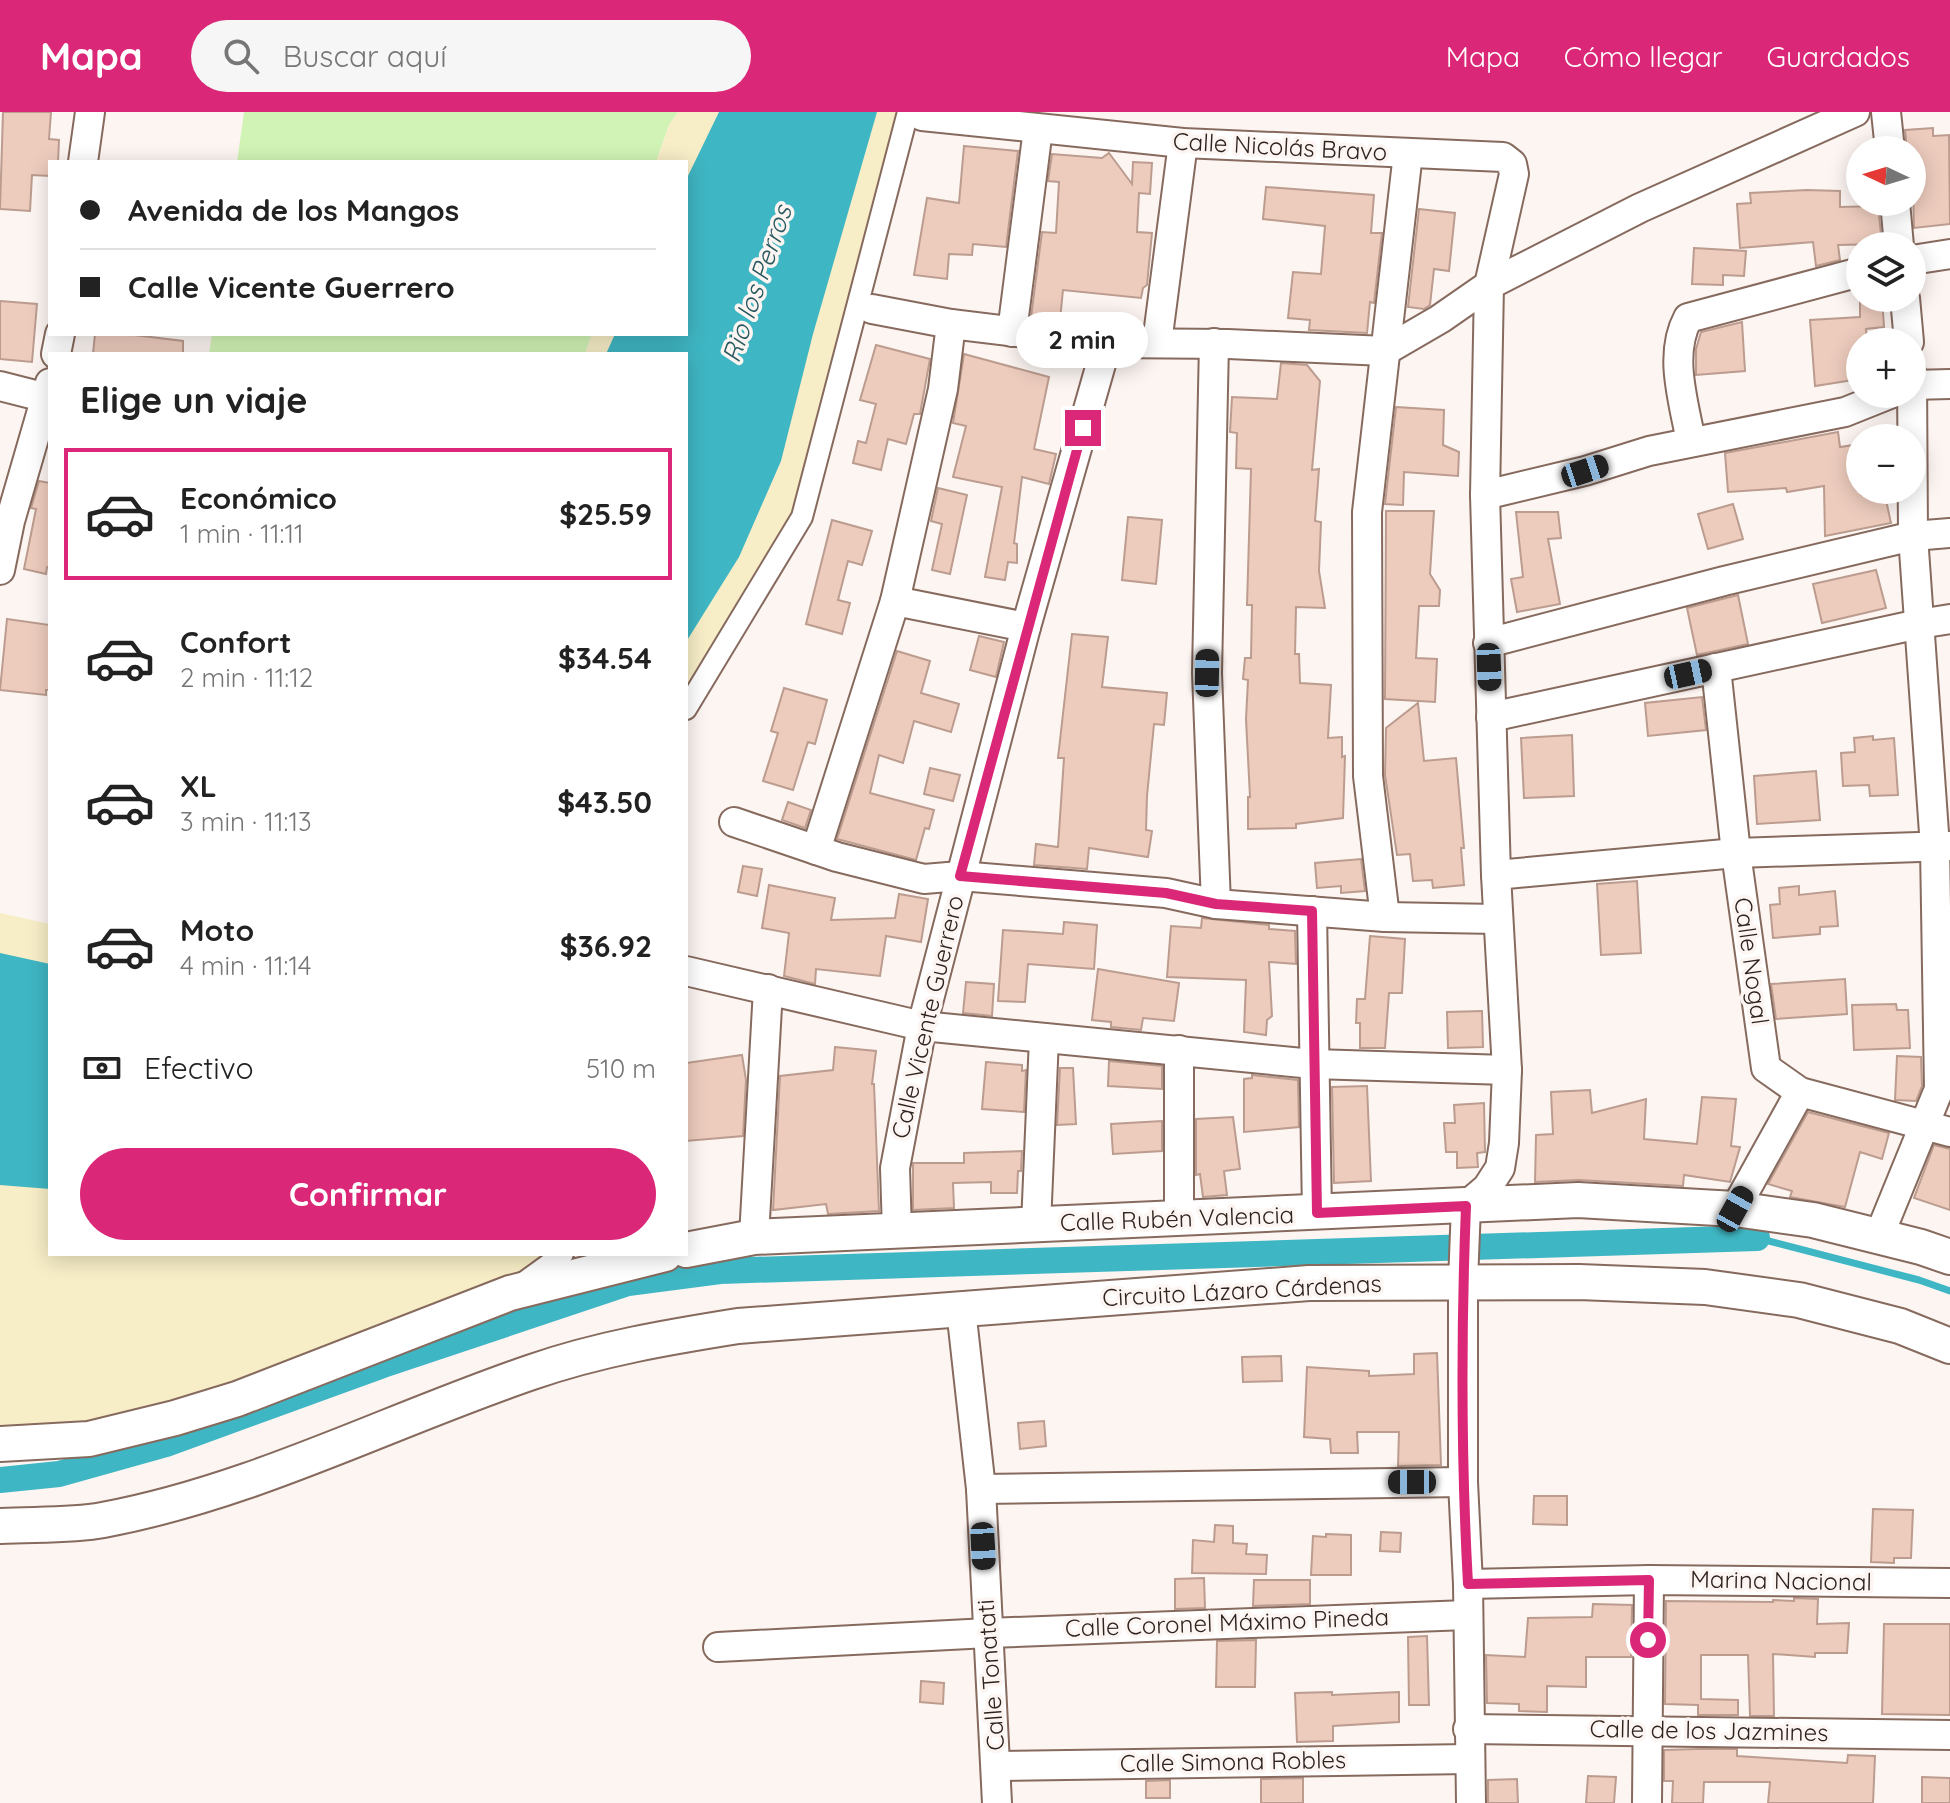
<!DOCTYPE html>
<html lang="es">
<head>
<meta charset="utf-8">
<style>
  body { margin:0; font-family:Quicksand,sans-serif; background:#f6f6f6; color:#222; height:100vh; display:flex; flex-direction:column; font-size:30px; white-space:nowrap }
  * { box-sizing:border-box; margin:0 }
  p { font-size:26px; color:#767676 }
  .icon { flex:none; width:44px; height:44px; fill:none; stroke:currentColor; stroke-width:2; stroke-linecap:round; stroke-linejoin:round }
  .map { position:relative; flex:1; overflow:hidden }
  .drawer { position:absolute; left:48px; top:240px; width:640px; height:904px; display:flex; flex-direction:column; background:#fff; border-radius:0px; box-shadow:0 4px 20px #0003 }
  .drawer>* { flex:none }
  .top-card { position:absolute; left:48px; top:48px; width:640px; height:176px; border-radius:0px; box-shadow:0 4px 20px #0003; display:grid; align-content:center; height:176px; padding:0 32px; background:#fff }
  .needle { width:52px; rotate:274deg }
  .buttons { position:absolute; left:1846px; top:24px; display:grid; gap:16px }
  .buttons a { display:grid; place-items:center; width:80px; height:80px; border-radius:50%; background:#fff; box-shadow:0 4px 20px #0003; font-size:40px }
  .end { position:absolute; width:36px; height:36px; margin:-18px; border:10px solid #db2777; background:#fff; box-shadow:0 0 0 4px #fff }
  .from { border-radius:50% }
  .bubble { position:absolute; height:56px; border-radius:28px; background:#fff; box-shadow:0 4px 20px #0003; font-size:26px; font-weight:800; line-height:56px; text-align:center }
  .car { position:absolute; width:24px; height:48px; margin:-24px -12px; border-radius:10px; box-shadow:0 0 6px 2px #0007; background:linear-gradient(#222 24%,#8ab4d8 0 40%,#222 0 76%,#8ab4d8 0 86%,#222 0) }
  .top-card b { display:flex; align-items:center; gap:28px; height:76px; font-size:30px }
  .top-card b+b { border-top:2px solid #e0e0e0 }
  .top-card i { width:20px; height:20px; background:#222 }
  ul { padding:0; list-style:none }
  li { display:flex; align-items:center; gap:24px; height:132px; margin:0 16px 12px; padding:0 16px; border:4px solid transparent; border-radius:0px }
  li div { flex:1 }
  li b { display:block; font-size:30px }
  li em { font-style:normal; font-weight:800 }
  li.selected { border-color:#db2777 }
  li>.icon { width:72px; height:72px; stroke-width:1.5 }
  h2 { padding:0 32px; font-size:36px; line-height:96px }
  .pay { display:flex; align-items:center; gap:20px; height:88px; padding:0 32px; font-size:30px }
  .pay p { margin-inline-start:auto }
  .primary-button { display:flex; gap:16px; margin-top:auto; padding:16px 32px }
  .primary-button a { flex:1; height:92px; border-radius:48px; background:#db2777; color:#fff; font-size:32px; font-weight:800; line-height:92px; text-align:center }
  header { display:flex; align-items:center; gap:48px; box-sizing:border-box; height:112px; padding:0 40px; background:#db2777; color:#fff }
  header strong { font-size:38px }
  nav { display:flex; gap:44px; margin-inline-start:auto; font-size:28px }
  .search { width:560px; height:72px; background:#f6f6f6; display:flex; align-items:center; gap:20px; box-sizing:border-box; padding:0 28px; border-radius:44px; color:#767676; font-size:30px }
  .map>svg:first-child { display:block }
</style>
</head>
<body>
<header>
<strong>Mapa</strong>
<div class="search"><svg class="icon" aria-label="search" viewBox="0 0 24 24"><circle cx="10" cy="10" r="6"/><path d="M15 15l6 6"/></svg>Buscar aquí</div>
<nav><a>Mapa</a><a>Cómo llegar</a><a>Guardados</a></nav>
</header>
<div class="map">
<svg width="1950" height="1691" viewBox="0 0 1950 1691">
  <rect width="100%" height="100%" fill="#fcf5f2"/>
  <!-- green -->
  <g fill="#d1f3b5">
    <path d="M244,0H678L669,13L656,50H237Z"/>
    <path d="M212,222H592L585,242H209Z"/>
  </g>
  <!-- sand -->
  <g fill="#f7edc7">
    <path d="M678,0H908L802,405L686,597V242H585L592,222H686V50H656L669,13Z"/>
    <path d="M0,801L50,812V1142H563L237,1287L0,1332Z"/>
  </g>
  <!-- water -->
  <g fill="#3fb6c3">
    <path d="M719,0H877L813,222L781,349L739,445L686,530V242H606L615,222H686V68Z"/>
    <path d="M0,841L50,852V1077L0,1073Z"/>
  </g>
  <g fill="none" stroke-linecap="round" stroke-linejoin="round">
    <!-- stream -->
    <path stroke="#3fb6c3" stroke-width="7" d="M1757,1126L1919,1168L1950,1179"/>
    <!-- canal -->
    <path stroke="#3fb6c3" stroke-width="26" d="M0,1368L59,1362L166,1332L383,1253L628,1171L720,1159L1757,1126"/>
  </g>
  <!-- building -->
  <g fill="#edccbe" stroke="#bb9c8e" stroke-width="2">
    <path d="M3,0H51L49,27L59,28L58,50H50V64L32,63L30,99L0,97Z"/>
    <path d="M1933,16V24L1949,23L1950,112L1914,116L1912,38H1907L1905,18Z"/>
    <path d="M964,34L1018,39L1006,135L973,132L972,143L949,142L947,167L914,163L927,86L959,91Z"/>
    <path d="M1109,41L1132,72L1133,50L1152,51L1150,82L1139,81L1137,120L1152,121L1147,173L1143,176L1141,186L1063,178L1060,208L1031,205L1042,120L1056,121L1059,70L1048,69L1052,42L1102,46Z"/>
    <path d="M1266,75L1374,83L1371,121H1382L1374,191L1370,190L1367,221L1309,218L1310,208L1288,206L1293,160L1321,162L1325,114L1263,107Z"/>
    <path d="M1807,78L1840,79V95L1878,94L1882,132L1838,133L1840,148L1816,154L1813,130L1740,136L1737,92L1751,91L1750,81Z"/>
    <path d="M1419,97L1455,101L1449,159L1434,157L1430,193L1424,197L1408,195Z"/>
    <path d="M1694,136L1746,139L1744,164L1723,163V173L1692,172Z"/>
    <path d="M1860,186H1882L1884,215L1866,217L1867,230H1860V267L1815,274L1810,208L1860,205Z"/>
    <path d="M0,189L37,192L32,250L0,247Z"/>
    <path d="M1742,210L1745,259L1696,263V237L1701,220Z"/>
    <path d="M95,222H126L183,229V242H93Z"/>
    <path d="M876,233L930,247L920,302H914L906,332L888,327L881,358L853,351L858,329L866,331L876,292L860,288Z"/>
    <path d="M964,242L1049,265L1034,337L1056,342L1049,372L1022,365L1014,431L1017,432V451L1008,450L1005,468L985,465L1002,375L953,365L966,314L953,311Z"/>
    <path d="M1281,251L1307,253L1320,269L1312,358L1319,357L1315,409L1321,410L1319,459L1325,496L1296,495L1295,542H1299L1300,571L1331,573L1328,626L1342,625V645L1345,644L1343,706L1296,712V716L1248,717V685H1250L1246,607L1248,568L1243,567L1245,546H1251L1252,493H1247L1251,357L1236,356L1237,321L1230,320L1232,285L1277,287Z"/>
    <path d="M1396,295L1444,298L1443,333L1459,340L1458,364L1404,360L1403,393L1385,392Z"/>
    <path d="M1838,320L1840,335L1860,332V378H1862V383L1884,379L1891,411L1825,424L1824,374L1787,380L1786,376L1728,380L1725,341Z"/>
    <path d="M39,369L50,371V456L47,455L46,462L24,457L36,397L31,396Z"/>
    <path d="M938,376L967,383L950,462L932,458L942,412L931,409Z"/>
    <path d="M1733,392L1743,427L1708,437L1698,402Z"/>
    <path d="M1386,399H1434L1430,462L1440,478L1439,494H1419L1416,546L1437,547L1435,590L1385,587Z"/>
    <path d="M1516,400H1558L1561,426L1548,427L1560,492L1517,500L1511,467L1523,465Z"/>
    <path d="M1128,405L1162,408L1156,472L1122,468Z"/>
    <path d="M832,408L872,419L862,453L848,449L838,488L850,491L842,522L806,512Z"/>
    <path d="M1876,458L1886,496L1822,511L1813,472Z"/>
    <path d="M1738,483L1748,532L1697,543L1687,496Z"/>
    <path d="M7,507L50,513V578H46V583L0,578Z"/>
    <path d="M1072,522L1108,525L1102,575L1167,581L1164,613L1154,612L1147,684L1146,718L1152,719L1148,745L1089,736L1087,757L1034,753L1036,732L1058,735L1064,646H1058Z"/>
    <path d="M979,524L1004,530L996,565L970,558Z"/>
    <path d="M897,539L930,549L921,581L959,592L951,620L914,609L903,651L879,643L870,681L934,698L929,717L925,716L916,748L837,727Z"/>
    <path d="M784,576L827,588L815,632L808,630L793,678L763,669L778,621L771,619Z"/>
    <path d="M1702,585L1706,618L1648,624L1645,591Z"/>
    <path d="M1418,591L1424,649L1456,646L1464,736H1461L1464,773L1433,776L1432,768L1413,769L1410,742L1397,743L1385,663L1386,616Z"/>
    <path d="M1572,623L1574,684L1524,686L1521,626Z"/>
    <path d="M1873,624V628L1894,626L1898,683L1870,684L1869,673L1843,674L1841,641L1855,640L1854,626Z"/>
    <path d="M930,656L960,663L953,689L924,682Z"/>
    <path d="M1816,659L1820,708L1757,712L1754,664Z"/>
    <path d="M788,690L811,698L805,716L782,708Z"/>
    <path d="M1361,747L1365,779L1341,781V774L1317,776L1315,751Z"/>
    <path d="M743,754L762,757L757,784L738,780Z"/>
    <path d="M1637,769L1641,841L1601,843L1597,772Z"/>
    <path d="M769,773L835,786L831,808L895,806L899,782L928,787L921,830L886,824L880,864L816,857L815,872L784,864L789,821L762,816Z"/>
    <path d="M1799,774V783L1835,779L1838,814L1820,815V822L1773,826L1770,793L1780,792L1779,776Z"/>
    <path d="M1202,806L1269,813V817L1295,819L1296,852L1269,850L1272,904L1267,908L1266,923L1244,920L1246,868L1167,865L1171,814L1201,816Z"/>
    <path d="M1064,810L1097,813L1094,857L1028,852L1025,890L998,889L1003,818L1063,822Z"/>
    <path d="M1370,824L1405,827L1402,881H1389L1385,936H1360V911H1356L1357,887H1365Z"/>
    <path d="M1098,857L1179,871L1174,909L1143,906L1141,918L1111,915V910L1092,908Z"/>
    <path d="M1845,867L1847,902L1776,907L1771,872Z"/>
    <path d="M966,870L994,872L992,904L963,901Z"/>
    <path d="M1896,892L1897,898H1908L1910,936L1854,938L1852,893Z"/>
    <path d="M1482,899L1483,935L1448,936L1447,900Z"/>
    <path d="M835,935L876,939L872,972H874L879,1099L828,1102L826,1092L773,1098L780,964L833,958Z"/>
    <path d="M742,943L746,968L743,1024L686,1029V951Z"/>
    <path d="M1897,944L1921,945L1922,974L1916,989L1895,988Z"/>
    <path d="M1109,949L1162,954V977L1108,974Z"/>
    <path d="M986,950L1022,953V959L1026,958L1024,1000L982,997Z"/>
    <path d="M1060,956H1073L1076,1012L1057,1013Z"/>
    <path d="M1252,963L1298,968L1299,1015L1244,1020V967L1252,966Z"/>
    <path d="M1367,974L1371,1069L1334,1071L1332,975Z"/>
    <path d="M1590,978L1592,1001L1646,987L1644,1027L1697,1032L1702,985L1736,987L1731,1034L1740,1035L1730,1070L1684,1063L1683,1074L1579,1068L1535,1070L1536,1023L1553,1022L1551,980Z"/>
    <path d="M1484,991L1485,1040L1477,1041L1478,1055L1457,1056V1040H1446L1444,1011H1455L1454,993Z"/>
    <path d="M1808,1000L1889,1021L1882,1047L1860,1040L1845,1095L1790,1085L1792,1079L1768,1072Z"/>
    <path d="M1233,1005L1240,1057L1224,1059L1227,1083L1203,1085L1200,1062L1196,1063V1007Z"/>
    <path d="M1162,1009V1039L1113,1042L1111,1012Z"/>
    <path d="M1934,1033L1950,1037V1098L1914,1086Z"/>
    <path d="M1022,1039L1021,1059H1018L1017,1081H991V1070L953,1071L954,1096L913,1098V1051H964V1041Z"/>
    <path d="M1437,1241L1441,1353L1398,1354L1399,1320H1357L1358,1341H1331L1330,1327L1304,1325L1307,1255L1369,1259V1264L1414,1262V1242Z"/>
    <path d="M1281,1244L1282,1269L1243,1270L1242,1245Z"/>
    <path d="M1044,1309L1046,1334L1020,1337L1018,1311Z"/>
    <path d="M1534,1384H1567V1413L1533,1412Z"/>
    <path d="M1873,1397L1913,1398L1911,1446H1894V1451L1871,1450Z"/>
    <path d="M1215,1413L1233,1414V1431L1247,1432L1246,1442L1267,1443L1266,1462L1192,1461L1193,1428L1214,1430Z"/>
    <path d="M1381,1420L1401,1421L1400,1440L1380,1439Z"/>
    <path d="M1326,1422L1351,1423V1463H1311L1313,1424L1326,1425Z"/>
    <path d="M1204,1466L1205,1496L1175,1497V1467Z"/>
    <path d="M1254,1468H1310V1492L1253,1494Z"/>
    <path d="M1794,1486L1818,1487L1817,1512L1849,1511L1847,1541H1815V1545L1773,1542L1774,1604H1750L1748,1543H1701V1587L1738,1588V1603H1698V1593L1665,1592L1666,1489L1773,1490V1488L1794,1489Z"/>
    <path d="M1593,1492L1632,1493L1631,1545H1586V1575L1547,1574V1600L1519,1599V1592L1487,1591L1486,1543L1525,1545L1528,1506L1592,1505Z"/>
    <path d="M1884,1512H1950V1603L1882,1602Z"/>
    <path d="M1427,1524L1429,1593H1409L1408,1525Z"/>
    <path d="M1256,1528L1255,1575H1216L1217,1529Z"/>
    <path d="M921,1569L944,1571L943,1592L920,1590Z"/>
    <path d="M1332,1580V1583L1399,1580V1610L1333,1614V1629L1297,1630L1295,1581Z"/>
    <path d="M1697,1637H1737V1644L1847,1651L1848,1643L1875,1644L1873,1691H1768L1770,1670H1704L1703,1691H1672L1673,1669H1664V1638Z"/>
    <path d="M1588,1664L1616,1665L1614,1691H1586Z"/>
    <path d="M1922,1665L1950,1666V1691H1922Z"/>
    <path d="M1303,1666V1691H1261V1667Z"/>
    <path d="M1517,1667L1518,1691H1488V1668Z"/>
    <path d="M1170,1668V1686H1146V1669Z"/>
  </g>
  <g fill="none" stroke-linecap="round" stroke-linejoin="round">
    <defs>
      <g id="pedestrian">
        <path d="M686,597L802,405L908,0"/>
        <path d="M523,1171L563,1142"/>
      </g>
      <g id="minor">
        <path d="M1886,0L1890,38"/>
        <path d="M83,50L90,0"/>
        <path d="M1895,90L1899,134"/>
        <path d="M1912,148L1950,142"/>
        <path d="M1905,186L1909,230"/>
        <path d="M872,197L951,212"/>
        <path d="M1012,220L1038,17"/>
        <path d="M1157,231L1183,31"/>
        <path d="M1214,231L1207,561L1216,792"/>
        <path d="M56,242L60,222"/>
        <path d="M1912,273L1950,272"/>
        <path d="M0,274L47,286"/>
        <path d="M1691,330C1684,290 1668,243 1688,206L1860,160"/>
        <path d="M1485,383L1585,359L1649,339L1845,300L1890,282"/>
        <path d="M0,458L10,409L50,271"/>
        <path d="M895,489L1026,515"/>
        <path d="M1488,531L1724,469L1913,424L1950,421"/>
        <path d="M1716,556L1736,741L1766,956L1800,980L1950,1020"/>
        <path d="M1491,605L1919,512L1950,507"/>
        <path d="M734,710L837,745L924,767L960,764L1166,781L1216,792L1385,805L1497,807"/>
        <path d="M816,738L895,489L943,277L951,212L1107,231L1228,232L1385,239L1440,207L1489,173L1514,62L1512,52L1503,45L1183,31L922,4"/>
        <path d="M1496,763L1485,383L1489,173L1640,96L1855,0"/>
        <path d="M1312,799L1317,1101"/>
        <path d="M1385,805L1368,664L1367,400L1408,41"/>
        <path d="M686,859L922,914L1313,952L1507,958"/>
        <path d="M1179,938V1107"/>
        <path d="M1735,1097L1800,980"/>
        <path d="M1036,1113L1044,926"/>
        <path d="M897,1119L895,1056L922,914L1026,515L1107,231"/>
        <path d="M1879,1124L1939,977L1935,735L1913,424L1912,263"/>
        <path d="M754,1125L768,877"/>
        <path d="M961,1197L981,1377L997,1691"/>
        <path d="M981,1377L1463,1370"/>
        <path d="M1468,1472L1649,1468L1950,1471"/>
        <path d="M718,1535L988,1521L1467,1503"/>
        <path d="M1468,1617L1950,1623"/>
        <path d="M996,1654L1469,1647"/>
        <path d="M1471,1691L1468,1472L1463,1370V1170L1466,1094L1487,1076L1500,1056L1504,1031L1507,958L1496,763L1736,741L1950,734"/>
        <path d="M1647,1691L1649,1468"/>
      </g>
      <g id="tertiary">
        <path d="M686,1138L754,1125L1578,1088L1735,1097L1813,1108L1921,1135L1950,1145"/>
        <path d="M0,1332L89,1327L175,1306L237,1287L510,1181L665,1142"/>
        <path d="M0,1414C34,1412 70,1414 103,1408C253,1380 388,1309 532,1260C598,1237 669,1225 738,1214L1309,1171L1579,1170L1705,1175L1799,1188L1900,1214L1950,1234"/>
      </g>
    </defs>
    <!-- pedestrian casing -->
    <use href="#pedestrian" stroke="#876a5e" stroke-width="24"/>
    <!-- minor casing -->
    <use href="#minor" stroke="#876a5e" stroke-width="32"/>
    <!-- tertiary casing -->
    <use href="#tertiary" stroke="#876a5e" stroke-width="38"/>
    <!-- pedestrian -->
    <use href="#pedestrian" stroke="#fff" stroke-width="20"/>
    <!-- minor -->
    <use href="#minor" stroke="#fff" stroke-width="28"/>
    <!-- tertiary -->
    <use href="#tertiary" stroke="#fff" stroke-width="34"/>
  </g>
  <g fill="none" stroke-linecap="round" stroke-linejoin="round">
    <!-- route -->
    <path stroke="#db2777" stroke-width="10" d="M1083,316L960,764L1166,781L1216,792L1312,799L1317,1101L1466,1094C1461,1220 1461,1346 1468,1472L1649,1468L1648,1528"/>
  </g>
  <g text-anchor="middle" stroke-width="7" stroke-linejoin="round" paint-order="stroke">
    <!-- street labels -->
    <g font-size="24" fill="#2f231e" stroke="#fcf5f2">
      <text transform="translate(1280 35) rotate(3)" y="8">Calle Nicolás Bravo</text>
      <text transform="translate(1751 849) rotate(82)" y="8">Calle Nogal</text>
      <text transform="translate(928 905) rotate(-77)" y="8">Calle Vicente Guerrero</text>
      <text transform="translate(1177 1107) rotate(-2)" y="8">Calle Rubén Valencia</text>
      <text transform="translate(1242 1179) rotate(-3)" y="8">Circuito Lázaro Cárdenas</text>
      <text transform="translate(1781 1469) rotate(1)" y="8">Marina Nacional</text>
      <text transform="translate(1227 1511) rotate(-2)" y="8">Calle Coronel Máximo Pineda</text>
      <text transform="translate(991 1563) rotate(-94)" y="8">Calle Tonatati</text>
      <text transform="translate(1709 1619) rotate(1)" y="8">Calle de los Jazmines</text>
      <text transform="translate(1233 1650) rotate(-1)" y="8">Calle Simona Robles</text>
    </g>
    <!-- water labels -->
    <g font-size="26" font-style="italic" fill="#27595f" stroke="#fcf5f2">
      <text transform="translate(757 172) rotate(-71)" y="9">Rio los Perros</text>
    </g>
  </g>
</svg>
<div class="buttons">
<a><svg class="needle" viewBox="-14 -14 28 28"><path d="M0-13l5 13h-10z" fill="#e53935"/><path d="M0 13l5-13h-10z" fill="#767676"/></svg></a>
<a><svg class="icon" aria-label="layers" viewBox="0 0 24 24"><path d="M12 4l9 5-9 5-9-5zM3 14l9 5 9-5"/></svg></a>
<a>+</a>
<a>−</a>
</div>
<i class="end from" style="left:1648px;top:1528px"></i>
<i class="end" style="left:1083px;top:316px"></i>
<div class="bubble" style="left:1016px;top:200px;width:132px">2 min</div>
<i class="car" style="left:1585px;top:359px;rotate:72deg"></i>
<i class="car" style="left:1489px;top:555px;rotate:178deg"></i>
<i class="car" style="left:1207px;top:561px;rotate:1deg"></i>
<i class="car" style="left:1688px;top:562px;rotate:78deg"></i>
<i class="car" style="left:1735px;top:1097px;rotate:29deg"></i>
<i class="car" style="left:1412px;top:1370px;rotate:270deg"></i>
<i class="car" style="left:983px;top:1434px;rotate:177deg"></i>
<div class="top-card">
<b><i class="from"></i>Avenida de los Mangos</b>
<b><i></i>Calle Vicente Guerrero</b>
</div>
<section class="drawer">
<h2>Elige un viaje</h2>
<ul>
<li class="selected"><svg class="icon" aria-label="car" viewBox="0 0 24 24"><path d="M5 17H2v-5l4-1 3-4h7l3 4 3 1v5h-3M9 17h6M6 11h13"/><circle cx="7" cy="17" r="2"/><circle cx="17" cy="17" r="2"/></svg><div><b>Económico</b><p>1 min · 11:11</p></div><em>$25.59</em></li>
<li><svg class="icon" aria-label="car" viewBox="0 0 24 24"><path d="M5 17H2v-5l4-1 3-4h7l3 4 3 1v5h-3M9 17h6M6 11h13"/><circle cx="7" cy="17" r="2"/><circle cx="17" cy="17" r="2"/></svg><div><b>Confort</b><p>2 min · 11:12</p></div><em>$34.54</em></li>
<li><svg class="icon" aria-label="car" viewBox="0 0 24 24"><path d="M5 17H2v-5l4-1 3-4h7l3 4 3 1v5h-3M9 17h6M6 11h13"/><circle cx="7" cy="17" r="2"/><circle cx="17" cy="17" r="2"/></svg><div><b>XL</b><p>3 min · 11:13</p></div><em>$43.50</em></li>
<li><svg class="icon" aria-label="car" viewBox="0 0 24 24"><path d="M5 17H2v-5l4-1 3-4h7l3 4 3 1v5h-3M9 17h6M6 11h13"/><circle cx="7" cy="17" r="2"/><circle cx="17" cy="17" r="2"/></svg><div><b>Moto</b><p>4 min · 11:14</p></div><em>$36.92</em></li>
</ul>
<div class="pay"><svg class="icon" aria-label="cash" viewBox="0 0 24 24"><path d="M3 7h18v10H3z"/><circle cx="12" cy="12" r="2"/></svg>Efectivo<p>510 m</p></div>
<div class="primary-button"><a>Confirmar</a></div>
</section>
</div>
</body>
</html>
